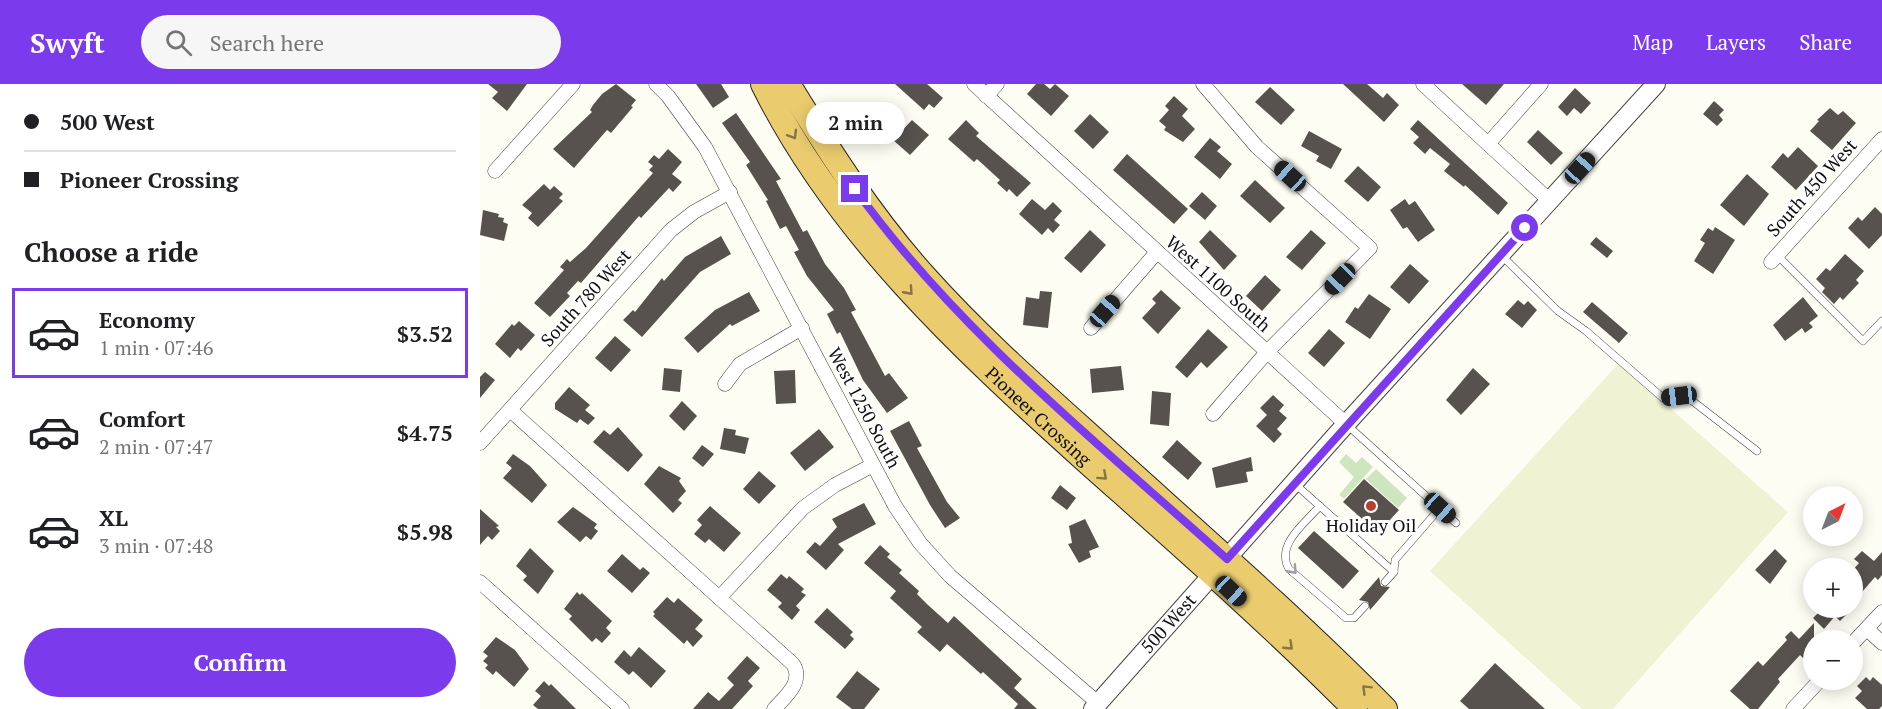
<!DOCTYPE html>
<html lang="en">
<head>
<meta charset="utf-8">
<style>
  body { margin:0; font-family:"PT Serif",serif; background:#f6f6f6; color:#202124; height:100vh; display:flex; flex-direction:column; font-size:22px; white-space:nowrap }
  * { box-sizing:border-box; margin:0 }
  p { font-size:20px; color:#757577 }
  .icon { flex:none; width:33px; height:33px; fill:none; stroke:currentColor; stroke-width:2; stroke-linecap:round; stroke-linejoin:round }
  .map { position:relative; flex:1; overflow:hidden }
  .panel { display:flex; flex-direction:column; background:#fff; width:480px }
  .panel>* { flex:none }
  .guide { display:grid; align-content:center; height:132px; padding:0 24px; background:#fff }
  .needle { width:39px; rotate:42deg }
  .controls { position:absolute; left:1323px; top:402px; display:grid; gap:12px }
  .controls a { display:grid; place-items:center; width:60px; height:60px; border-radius:50%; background:#fff; box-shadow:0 3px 15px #0003; font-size:30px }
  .end { position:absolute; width:27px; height:27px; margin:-14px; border:8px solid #7c3aed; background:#fff; box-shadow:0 0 0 3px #fff }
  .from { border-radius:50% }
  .bubble { position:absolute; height:42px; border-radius:21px; background:#fff; box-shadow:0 3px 15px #0003; font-size:20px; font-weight:600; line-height:42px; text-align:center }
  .car { position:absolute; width:18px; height:36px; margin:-18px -9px; border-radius:8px; box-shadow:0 0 4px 2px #0007; background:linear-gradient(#222 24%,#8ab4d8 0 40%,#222 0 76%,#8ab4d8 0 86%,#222 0) }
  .guide b { display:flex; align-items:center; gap:21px; height:57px; font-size:22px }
  .guide b+b { border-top:2px solid #e0e0e0 }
  .guide i { width:15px; height:15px; background:#202124 }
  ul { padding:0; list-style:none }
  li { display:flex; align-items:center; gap:18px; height:90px; margin:0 12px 9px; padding:0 12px; border:3px solid transparent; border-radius:0px }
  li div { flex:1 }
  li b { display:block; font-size:22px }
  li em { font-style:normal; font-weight:600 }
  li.selected { border-color:#7c3aed }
  li>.icon { width:54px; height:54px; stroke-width:1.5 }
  h2 { padding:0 24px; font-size:27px; line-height:72px }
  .primary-button { display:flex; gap:12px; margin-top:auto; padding:12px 24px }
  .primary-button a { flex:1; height:69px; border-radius:36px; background:#7c3aed; color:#fff; font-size:24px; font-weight:600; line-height:69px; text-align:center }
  header { display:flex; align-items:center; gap:36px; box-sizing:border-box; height:84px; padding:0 30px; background:#7c3aed; color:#fff }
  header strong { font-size:28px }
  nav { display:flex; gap:33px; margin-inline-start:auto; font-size:21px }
  .search { width:420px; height:54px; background:#f6f6f6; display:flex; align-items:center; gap:15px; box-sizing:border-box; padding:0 21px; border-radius:33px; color:#757577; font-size:22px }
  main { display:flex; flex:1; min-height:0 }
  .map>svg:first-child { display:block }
</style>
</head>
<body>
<header>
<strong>Swyft</strong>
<div class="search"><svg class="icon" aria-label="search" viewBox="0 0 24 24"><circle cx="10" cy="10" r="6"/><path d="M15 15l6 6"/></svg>Search here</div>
<nav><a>Map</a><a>Layers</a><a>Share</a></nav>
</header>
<main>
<section class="panel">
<div class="guide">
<b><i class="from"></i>500 West</b>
<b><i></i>Pioneer Crossing</b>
</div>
<h2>Choose a ride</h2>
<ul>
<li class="selected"><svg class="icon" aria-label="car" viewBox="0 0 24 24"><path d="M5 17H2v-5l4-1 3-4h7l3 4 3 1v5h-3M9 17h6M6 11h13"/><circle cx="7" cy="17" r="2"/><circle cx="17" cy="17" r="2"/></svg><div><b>Economy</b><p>1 min · 07:46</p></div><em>$3.52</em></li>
<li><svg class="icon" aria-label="car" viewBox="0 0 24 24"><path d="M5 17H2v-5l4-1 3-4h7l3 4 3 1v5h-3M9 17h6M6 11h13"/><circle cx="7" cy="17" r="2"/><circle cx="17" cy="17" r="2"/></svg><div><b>Comfort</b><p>2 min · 07:47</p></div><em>$4.75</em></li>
<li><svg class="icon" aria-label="car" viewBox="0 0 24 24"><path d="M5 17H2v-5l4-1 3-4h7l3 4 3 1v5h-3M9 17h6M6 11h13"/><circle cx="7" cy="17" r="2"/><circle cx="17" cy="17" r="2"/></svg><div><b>XL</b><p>3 min · 07:48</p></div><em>$5.98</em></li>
</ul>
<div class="primary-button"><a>Confirm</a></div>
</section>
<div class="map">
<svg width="1402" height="625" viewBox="0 0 1402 625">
  <rect width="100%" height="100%" fill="#fefdf3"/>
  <!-- farmland -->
  <path fill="#f0f2d4" d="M1139,279L1308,428L1133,625H1102L950,487Z"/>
  <!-- green -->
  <g fill="#cde6bf">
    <path d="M866,370L876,379L882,373L893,383L864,415L859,411L874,393L859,378Z"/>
    <path d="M896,385L927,414L918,424L886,395Z"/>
  </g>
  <!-- building -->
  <g fill="#57524d">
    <path d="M8,0H47L27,27L12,14L18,8Z"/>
    <path d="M136,0L156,16L151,22L153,23L131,49L127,46L94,84L73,65L112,28L110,26L113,21L122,10Z"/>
    <path d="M216,0H241L249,13L233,24Z"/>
    <path d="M415,0H447L463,14L454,24L449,20L444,26Z"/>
    <path d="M556,0H564L570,5L575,0L589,12L571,32L547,10Z"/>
    <path d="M863,0H887L903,14L907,9L919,21L904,38Z"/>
    <path d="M982,0H1024L1006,21Z"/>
    <path d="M790,3L815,26L801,41L775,18Z"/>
    <path d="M1095,4L1111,19L1101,30L1094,24L1087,32L1078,23Z"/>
    <path d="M694,12L708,25L702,32L715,45L703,58L684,46L686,43L679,37L689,26L685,22Z"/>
    <path d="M1234,17L1244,26L1239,31L1243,36L1237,42L1223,30Z"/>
    <path d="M1350,24L1358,31L1363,27L1376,39L1352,66L1330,47L1339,37L1337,36Z"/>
    <path d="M256,29L301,95L296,97L323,148L327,146L345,180L364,204L376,226L371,228L405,292L409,289L428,314L407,329L383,296L360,248L357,250L347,230L354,226L327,192L314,168L319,166L306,142L300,145L286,117L288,116L266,81L270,78L242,39Z"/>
    <path d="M610,30L629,48L613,65L594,47Z"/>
    <path d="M432,36L449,51L430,71L413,56Z"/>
    <path d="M486,36L499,49L496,52L551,99L537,113L529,105L527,108L517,99L520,96L497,75L494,78L468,55Z"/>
    <path d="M938,36L1028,119L1018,131L985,101L984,103L964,87L970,80L950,64L945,70L933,59L939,53L930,45Z"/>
    <path d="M1058,46L1083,69L1071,81L1047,58Z"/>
    <path d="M829,47L862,65L851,85L836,77L839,72L821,62Z"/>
    <path d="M730,54L741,63L737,67L752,80L740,95L714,73Z"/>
    <path d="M1318,63L1338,82L1316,106L1291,83L1303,69L1308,74Z"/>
    <path d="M188,65L202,78L192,90L202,98L193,108L189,104L161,134L159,132L101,199L98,197L87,209L90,212L70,233L54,219L84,186L80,183L87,175L90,178L106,164L173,89L169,86L173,82L168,78L174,71L179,75Z"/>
    <path d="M647,70L708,125L694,140L633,86Z"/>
    <path d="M878,82L901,103L888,118L864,97Z"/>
    <path d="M1267,90L1289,110L1264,142L1240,121Z"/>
    <path d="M775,96L805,124L790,139L760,112Z"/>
    <path d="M64,100L70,106L74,102L83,110L79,114L83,117L58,143L48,134L52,129L42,121Z"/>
    <path d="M722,108L737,122L725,136L709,122Z"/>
    <path d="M552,115L565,126L573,118L582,127L574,136L580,141L573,149L568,144L562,151L539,130Z"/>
    <path d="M925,115L929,121L935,117L955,146L938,158L927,143L923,145L910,126Z"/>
    <path d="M1395,123L1402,130V151L1389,165L1368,144L1378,133L1382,137Z"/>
    <path d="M3,126L19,130L18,133L24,134L23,138L28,140L24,157L0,151Z"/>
    <path d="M1235,143L1255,156L1233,190L1214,177L1225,159L1220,156L1228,144L1233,147Z"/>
    <path d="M610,146L626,161L601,189L584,174Z"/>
    <path d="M730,146L757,172L744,186L719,158Z"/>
    <path d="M831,146L846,159L822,186L806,173Z"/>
    <path d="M241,152L251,170L220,188L162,253L143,236L153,226L155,228L182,194L184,197L205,173Z"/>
    <path d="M1116,153L1133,167L1127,174L1110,160Z"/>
    <path d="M1365,170L1384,187L1376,196L1379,199L1363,216L1360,213L1354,220L1342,208L1345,204L1336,195L1346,184L1350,187Z"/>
    <path d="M930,180L949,197L929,220L910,203Z"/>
    <path d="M785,191L801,206L782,227L766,212Z"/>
    <path d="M681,206L701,224L678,250L662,234L676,219L672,215Z"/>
    <path d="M560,207L572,208L568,244L543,241L546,213L559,215Z"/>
    <path d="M269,208L280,227L252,242L250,240L218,269L204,254L235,226Z"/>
    <path d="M889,210L911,225L890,255L865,238L875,223L878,225Z"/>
    <path d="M1323,213L1338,232L1329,239L1333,243L1325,249L1322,244L1305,257L1293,241Z"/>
    <path d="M1038,216L1044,221L1048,217L1057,226L1042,244L1025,230Z"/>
    <path d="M1112,218L1148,249L1139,259L1103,228Z"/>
    <path d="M39,237L55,251L41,267L38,264L30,274L15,260L32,240L34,242Z"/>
    <path d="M728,245L748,263L727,284L721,278L707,294L695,283Z"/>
    <path d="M849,245L865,259L844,283L828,269Z"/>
    <path d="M135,252L151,266L131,288L115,274Z"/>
    <path d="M641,282L644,306L612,309L610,285Z"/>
    <path d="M184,284L202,286L200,308L182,306Z"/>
    <path d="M993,284L1010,300L981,331L966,316Z"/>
    <path d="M315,286L316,319L296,320L294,287Z"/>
    <path d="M5,288L15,296L0,314V293Z"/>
    <path d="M89,303L110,321L105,326L115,334L108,341L100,335L97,339L75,325V319Z"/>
    <path d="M672,307L691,309L689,342L670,340Z"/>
    <path d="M793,311L804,321L799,327L807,334L797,345L802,350L794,359L776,342L787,331L780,324Z"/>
    <path d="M202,317L217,332L204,347L189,332Z"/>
    <path d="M429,337L442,362L437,364L467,418L480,434L465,444L450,421L410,347Z"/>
    <path d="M138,343L163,371L148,388L113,358L124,346L130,351Z"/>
    <path d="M244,344L256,346L255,351L269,354L265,370L240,365Z"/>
    <path d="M339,345L354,363L325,387L310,369Z"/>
    <path d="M697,356L722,379L708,396L682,373Z"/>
    <path d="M222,361L234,370L223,383L212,374Z"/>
    <path d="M33,370L50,382L67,401L52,419L23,394L32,384L26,379Z"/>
    <path d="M771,373L773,387L766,388L768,398L736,404L732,384Z"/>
    <path d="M179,382L201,394L199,397L206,407L198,416L202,419L193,429L164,400Z"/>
    <path d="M279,387L296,402L279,420L263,405Z"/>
    <path d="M884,395L919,426L898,449L863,418Z"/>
    <path d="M580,401L596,414L587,426L571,414Z"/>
    <path d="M384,419L396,440L358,460L364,466L346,486L326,468L335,458L340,462L357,443L352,435Z"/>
    <path d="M230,422L261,449L244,468L229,455L225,459L214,450L222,441L217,436Z"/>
    <path d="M93,423L117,440L114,444L118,447L111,456L106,452L100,458L77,438Z"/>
    <path d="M0,425L19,442L16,443L20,447L12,456L8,452L0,461Z"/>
    <path d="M605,435L619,463L609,467L611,473L599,479L588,460L592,459L589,442Z"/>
    <path d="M834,447L879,487L863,505L818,464Z"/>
    <path d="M400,461L410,470L407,473L422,486L419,489L439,507L437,510L448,521L468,539L474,532L542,595L534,604L557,625H534L538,620L503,588L501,590L467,560L460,568L437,548L442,543L410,514L416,507L384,479Z"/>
    <path d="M50,464L74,487L58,510L43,496L47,492L36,482Z"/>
    <path d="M1295,465L1307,477L1290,500L1275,486Z"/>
    <path d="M1382,467L1394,477L1402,468V491L1398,496L1395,493L1382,508L1372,499V487L1379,479L1374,475Z"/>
    <path d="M142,470L160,486L163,483L170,489L152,509L127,487Z"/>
    <path d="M301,490L307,495L309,492L322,503L324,505L321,508L326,511L316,522L320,526L312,536L298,523L302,519L287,506Z"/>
    <path d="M899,493L901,502L910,503L890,526L888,518L879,516Z"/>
    <path d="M97,508L100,511L102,509L132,537L126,544L131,549L122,559L116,554L112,558L89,535L92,532L84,525Z"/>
    <path d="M187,513L194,519L198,514L223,536L215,545L223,552L213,563L207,556L204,560L173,532L175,530L173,528Z"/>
    <path d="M347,524L373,548L370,551L374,555L365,565L334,538Z"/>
    <path d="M1343,524H1364L1368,529L1360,537L1355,532L1344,545L1333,534Z"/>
    <path d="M1334,539V565L1324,575L1320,571L1298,595L1300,598L1278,625H1270L1250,607L1278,577L1283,582L1307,556L1305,553L1311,547L1319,555Z"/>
    <path d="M16,553L35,566L49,585L34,603L16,587L13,591L5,584L8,581L3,577L8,572L3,568Z"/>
    <path d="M159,563L186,587L171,604L153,587L149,591L134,578L144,566L151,573Z"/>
    <path d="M267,572L280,584L268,597L273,602L252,625H213L228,608L239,617L254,601L247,594Z"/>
    <path d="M1015,579L1065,625H989L980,617Z"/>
    <path d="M377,587L400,605L384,625H372L356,613Z"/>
    <path d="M1386,593L1390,597L1393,593L1402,601V622L1399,625H1387L1375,614L1382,607L1377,602Z"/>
    <path d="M64,597L69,602L71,600L96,625H58L53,621L61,612L55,607Z"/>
  </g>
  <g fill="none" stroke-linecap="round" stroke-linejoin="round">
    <defs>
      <g id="service">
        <path d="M1021,171L1078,227L1106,247L1183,314L1199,312L1210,315L1277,367"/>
        <path d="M1297,171L1383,257L1402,237"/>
        <path d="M866,340L976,439"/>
        <path d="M815,400L914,488L915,476L960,424"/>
        <path d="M840,422C825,439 795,461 809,485L866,534H874L885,522"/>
        <path d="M905,498L914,488"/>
      </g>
      <g id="minor">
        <path d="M176,0L188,12L225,63L415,422L440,459L470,492L618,619"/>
        <path d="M494,0L866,340"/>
        <path d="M723,0L777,63L890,164L787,268L733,330"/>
        <path d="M943,0L1070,117"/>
        <path d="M506,12L517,0"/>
        <path d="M1008,60L1061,0"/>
        <path d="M15,87L93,0"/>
        <path d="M1291,178L1402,55"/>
        <path d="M611,244L677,168"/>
        <path d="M245,300L260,280L322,244"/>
        <path d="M30,326L313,580C324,598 306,612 294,625"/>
        <path d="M0,359L191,146L214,128L250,108"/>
        <path d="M0,498L142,625"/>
        <path d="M239,514L323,424L355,401L393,381"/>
        <path d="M1387,545L1402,559"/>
        <path d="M1372,560L1402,528"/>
        <path d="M1313,625L1340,596"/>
      </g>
      <g id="tertiary">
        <path id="s1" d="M613,625L866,340L1176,0"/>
      </g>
      <g id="trunk">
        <path id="s2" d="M283,0C357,149 481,264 602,373C695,456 788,537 875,625"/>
        <path d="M308,0C349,67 391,133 444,192C501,256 566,312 630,370C723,454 817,536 905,625"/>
      </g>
    </defs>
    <!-- service casing -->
    <use href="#service" stroke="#424242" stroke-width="8"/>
    <!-- minor casing -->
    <use href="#minor" stroke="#424242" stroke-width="15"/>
    <!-- tertiary casing -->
    <use href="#tertiary" stroke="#424242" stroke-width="20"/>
    <!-- trunk casing -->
    <use href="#trunk" stroke="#202020" stroke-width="26"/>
    <!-- path -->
    <path stroke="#313131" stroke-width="2" stroke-dasharray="6 3" stroke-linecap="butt" d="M871,438L877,431"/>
    <!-- service -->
    <use href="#service" stroke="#fff" stroke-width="7"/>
    <!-- minor -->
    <use href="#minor" stroke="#fff" stroke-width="14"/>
    <!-- tertiary -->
    <use href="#tertiary" stroke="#fff" stroke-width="18"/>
    <!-- trunk -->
    <use href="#trunk" stroke="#eacb6e" stroke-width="24"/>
  </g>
  <!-- one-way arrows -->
  <defs><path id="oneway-chevron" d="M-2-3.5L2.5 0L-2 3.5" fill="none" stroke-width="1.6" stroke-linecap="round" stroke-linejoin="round" transform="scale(1.5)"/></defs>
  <g stroke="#877643">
    <use href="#oneway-chevron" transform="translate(313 51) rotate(59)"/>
    <use href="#oneway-chevron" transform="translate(429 207) rotate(48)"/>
    <use href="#oneway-chevron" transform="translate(623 392) rotate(42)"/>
    <use href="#oneway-chevron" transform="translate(809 562) rotate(43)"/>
    <use href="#oneway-chevron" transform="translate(886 605) rotate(-135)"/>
  </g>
  <use stroke="#9f9f9f" href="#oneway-chevron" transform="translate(813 486) rotate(48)"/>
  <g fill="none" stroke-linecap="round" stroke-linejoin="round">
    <!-- route -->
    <path stroke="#7c3aed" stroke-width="8" d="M375,105C478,248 617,358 747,475L1045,144"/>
  </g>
  <!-- markers -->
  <circle fill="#b44033" stroke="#fff" stroke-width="2" cx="891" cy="422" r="6"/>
  <g text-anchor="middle" stroke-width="6" stroke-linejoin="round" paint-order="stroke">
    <!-- street labels -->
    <g font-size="18" fill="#0f0f0f" stroke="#fff">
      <text transform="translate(1332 104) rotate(-48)" y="6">South 450 West</text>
      <text transform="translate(738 200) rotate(42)" y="6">West 1100 South</text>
      <text transform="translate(106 214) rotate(-48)" y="6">South 780 West</text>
      <text transform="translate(384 324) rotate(62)" y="6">West 1250 South</text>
      <text dy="6" stroke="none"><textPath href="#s2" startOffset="434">Pioneer Crossing</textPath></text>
      <text dy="6" stroke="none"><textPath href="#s1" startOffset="114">500 West</textPath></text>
    </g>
    <!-- poi labels -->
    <g font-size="18" fill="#0f0f0f" stroke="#fff">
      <text x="891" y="448">Holiday Oil</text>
    </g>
  </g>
</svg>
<div class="controls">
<a><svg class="needle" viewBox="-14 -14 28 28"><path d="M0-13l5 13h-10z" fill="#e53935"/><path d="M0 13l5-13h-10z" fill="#757577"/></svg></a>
<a>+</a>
<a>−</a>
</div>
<i class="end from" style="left:1045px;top:144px"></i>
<i class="end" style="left:375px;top:105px"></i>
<div class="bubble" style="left:326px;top:18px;width:99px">2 min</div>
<i class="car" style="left:1100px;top:84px;rotate:42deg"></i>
<i class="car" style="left:810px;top:92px;rotate:312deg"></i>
<i class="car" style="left:860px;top:195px;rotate:224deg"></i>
<i class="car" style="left:625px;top:227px;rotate:41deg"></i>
<i class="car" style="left:1199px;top:312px;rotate:263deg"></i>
<i class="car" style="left:960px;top:424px;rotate:132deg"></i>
<i class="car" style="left:751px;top:507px;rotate:133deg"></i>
</div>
</main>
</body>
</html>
